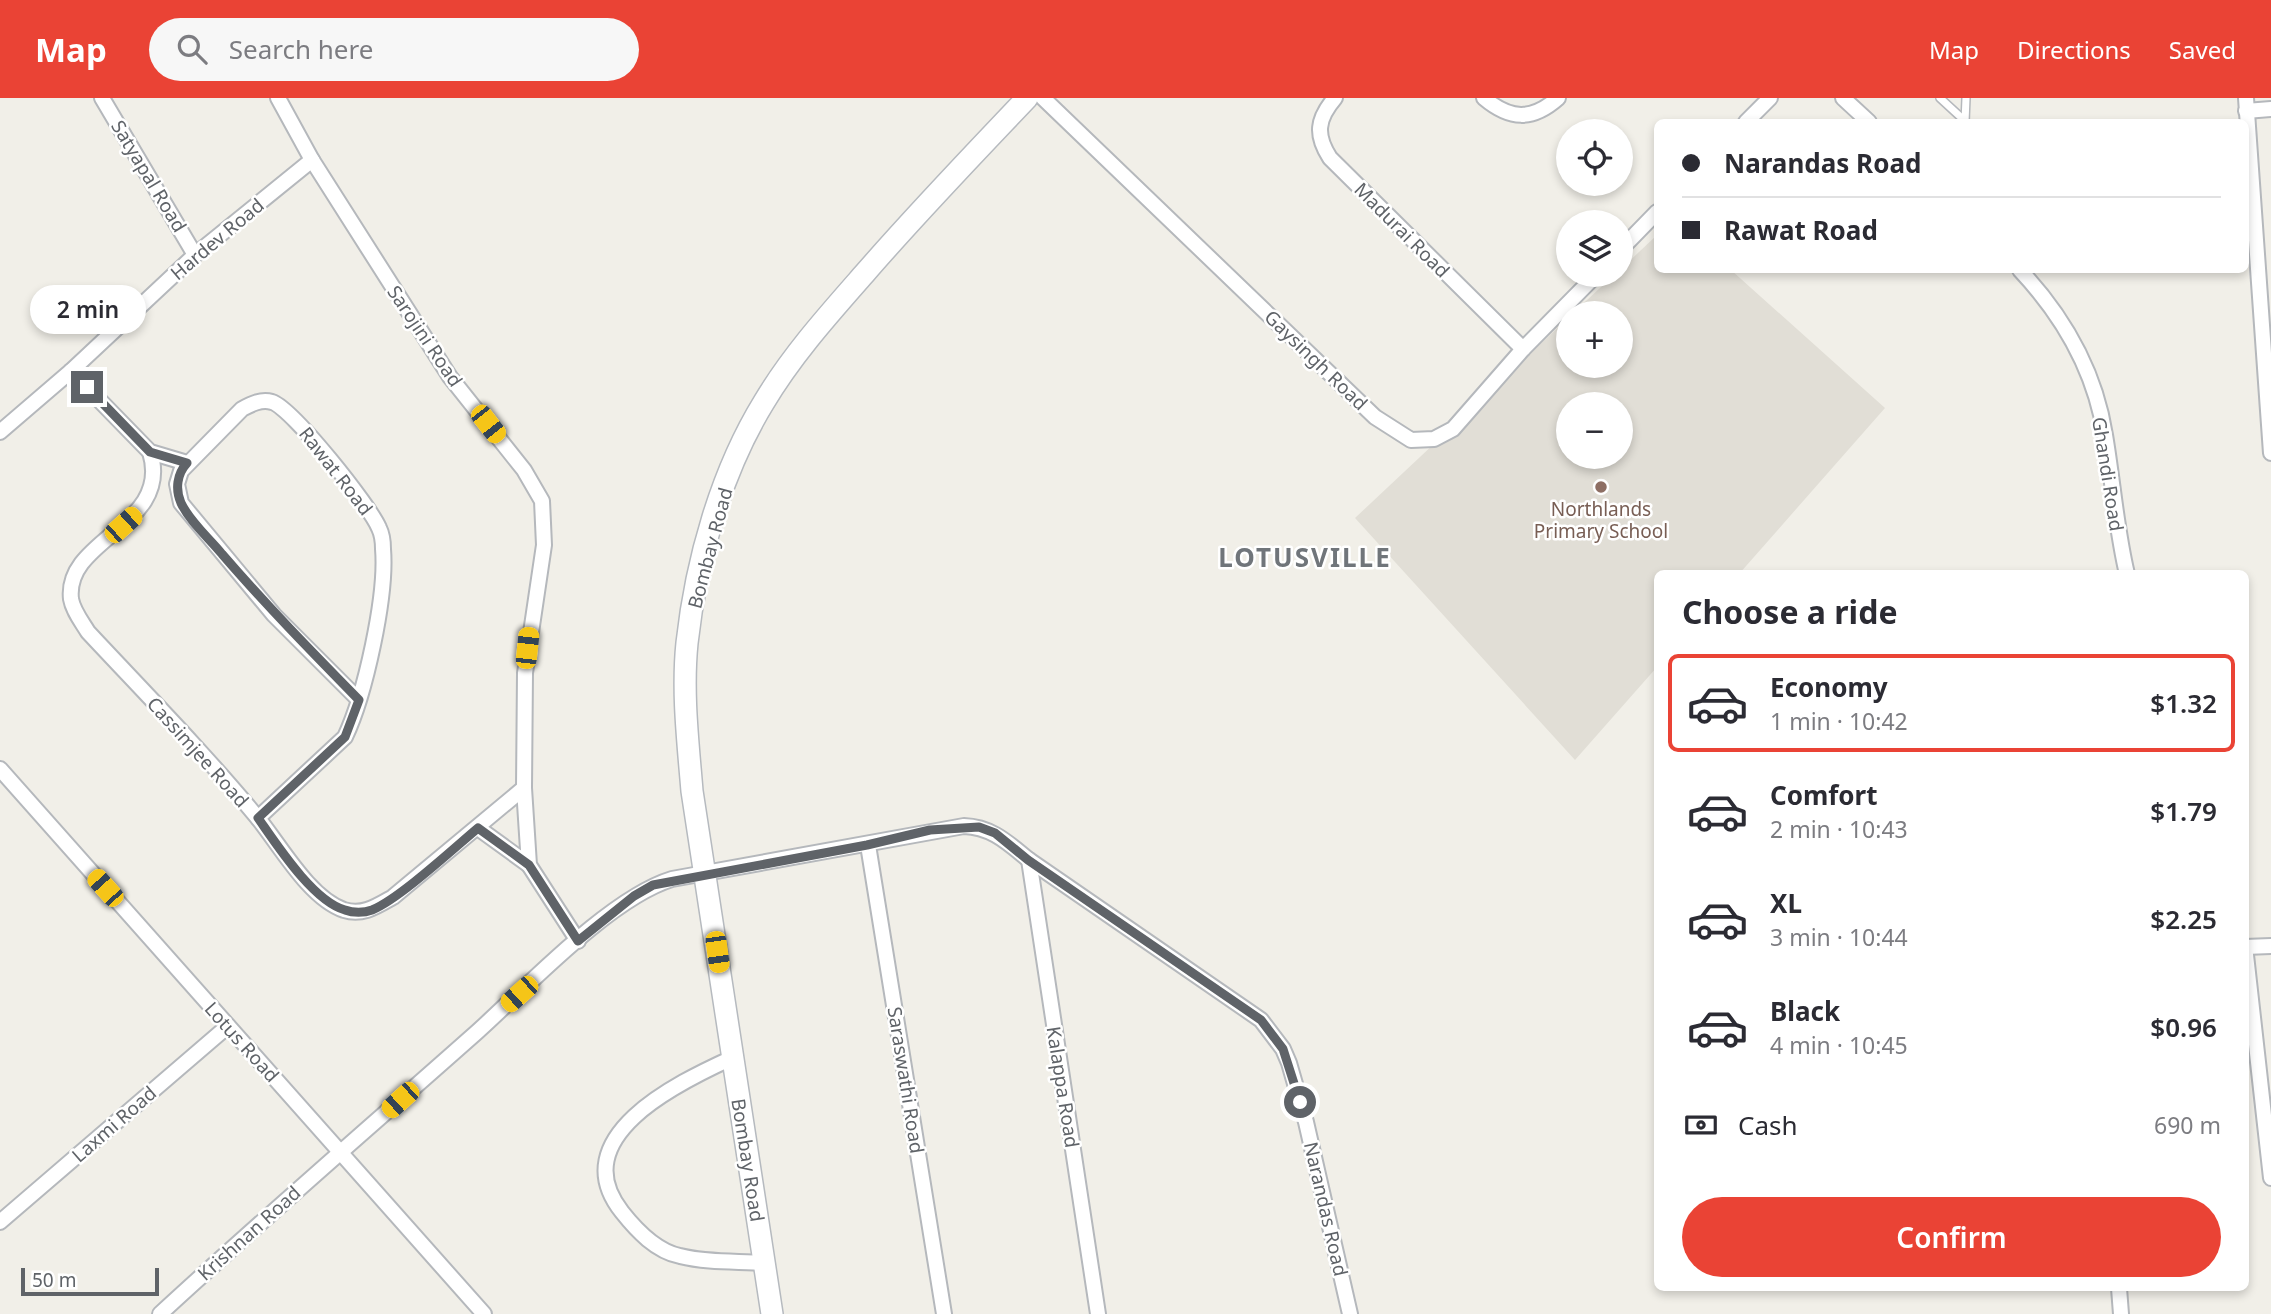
<!DOCTYPE html>
<html lang="en">
<head>
<meta charset="utf-8">
<style>
  body { margin:0; font-family:"Noto Sans",sans-serif; background:#f7f7f7; color:#2b2b33; height:100vh; display:flex; flex-direction:column; font-size:26px; white-space:nowrap }
  * { box-sizing:border-box; margin:0 }
  p { font-size:23px; color:#7c7c81 }
  .icon { flex:none; width:38px; height:38px; fill:none; stroke:currentColor; stroke-width:2; stroke-linecap:round; stroke-linejoin:round }
  .map { position:relative; flex:1; overflow:hidden }
  .sheet { position:absolute; left:1654px; top:472px; width:595px; height:721px; display:flex; flex-direction:column; background:#fff; border-radius:10px; box-shadow:0 4px 10px #0003 }
  .sheet>* { flex:none }
  .top-card { position:absolute; left:1654px; top:21px; width:595px; height:154px; border-radius:10px; box-shadow:0 4px 10px #0003; display:grid; align-content:center; height:154px; padding:0 28px; background:#fff }
  .tools { position:absolute; left:1556px; top:21px; display:grid; gap:14px }
  .tools a { display:grid; place-items:center; width:77px; height:77px; border-radius:50%; background:#fff; box-shadow:0 4px 10px #0003; font-size:35px }
  .scale { position:absolute; left:21px; bottom:18px; width:138px; box-sizing:border-box; padding-left:7px; border:4px solid #5f6368; border-top:0; font-size:19px; line-height:24px; white-space:nowrap; color:#5f6368; -webkit-text-stroke:5px #fff; paint-order:stroke }
  .end { position:absolute; width:32px; height:32px; margin:-16px; border:9px solid #5f6368; background:#fff; box-shadow:0 0 0 4px #fff }
  .from { border-radius:50% }
  .bubble { position:absolute; height:49px; border-radius:24px; background:#fff; box-shadow:0 4px 10px #0003; font-size:23px; font-weight:600; line-height:49px; text-align:center }
  .car { position:absolute; width:21px; height:42px; margin:-21px -10px; border-radius:9px; box-shadow:0 0 5px 2px #0007; background:linear-gradient(#f5c518 24%,#345 0 40%,#f5c518 0 76%,#345 0 86%,#f5c518 0) }
  .top-card b { display:flex; align-items:center; gap:24px; height:66px; font-size:26px }
  .top-card b+b { border-top:2px solid #e1e1e2 }
  .top-card i { width:18px; height:18px; background:#2b2b33 }
  ul { padding:0; list-style:none }
  li { display:flex; align-items:center; gap:21px; height:98px; margin:0 14px 10px; padding:0 14px; border:4px solid transparent; border-radius:10px }
  li div { flex:1 }
  li b { display:block; font-size:26px }
  li em { font-style:normal; font-weight:600 }
  li.current { border-color:#ea4335 }
  li>.icon { width:63px; height:63px; stroke-width:1.5 }
  h2 { padding:0 28px; font-size:32px; line-height:84px }
  .pay { display:flex; align-items:center; gap:18px; height:77px; padding:0 28px; font-size:26px }
  .pay p { margin-inline-start:auto }
  .cta { display:flex; gap:14px; margin-top:auto; padding:14px 28px }
  .cta a { flex:1; height:80px; border-radius:42px; background:#ea4335; color:#fff; font-size:28px; font-weight:600; line-height:80px; text-align:center }
  header { display:flex; align-items:center; gap:42px; box-sizing:border-box; height:98px; padding:0 35px; background:#ea4335; color:#fff }
  header strong { font-size:33px }
  nav { display:flex; gap:38px; margin-inline-start:auto; font-size:24px }
  .search { width:490px; height:63px; background:#f7f7f7; display:flex; align-items:center; gap:18px; box-sizing:border-box; padding:0 24px; border-radius:38px; color:#7c7c81; font-size:26px }
  .map>svg:first-child { display:block }
</style>
</head>
<body>
<header>
<strong>Map</strong>
<div class="search"><svg class="icon" aria-label="search" viewBox="0 0 24 24"><circle cx="10" cy="10" r="6"/><path d="M15 15l6 6"/></svg>Search here</div>
<nav><a>Map</a><a>Directions</a><a>Saved</a></nav>
</header>
<div class="map">
<svg width="2271" height="1216" viewBox="0 0 2271 1216">
  <rect width="100%" height="100%" fill="#f1efe8"/>
  <!-- education -->
  <path fill="#e1ded6" fill-rule="evenodd" d="M1657,137V172H1731L1885,310L1739,476H1657V569L1575,662L1355,420L1568,220V268H1620V215H1573L1614,177H1620L1621,171ZM1568,306H1620V359H1568Z"/>
  <g fill="none" stroke-linecap="round" stroke-linejoin="round">
    <defs>
      <g id="lane">
        <path d="M1940,0L1965,23"/>
        <path d="M1965,24L1966,0"/>
      </g>
      <g id="street">
        <path d="M102,0L195,157"/>
        <path d="M278,0L312,62L450,279L524,372L542,403L544,447L525,575L524,690L529,767L578,843"/>
        <path d="M1043,0L1375,319L1411,342L1434,341L1453,331L1523,251L1596,177"/>
        <path d="M1335,0C1317,21 1315,37 1330,60L1523,251"/>
        <path d="M1484,0C1510,22 1532,23 1558,0"/>
        <path d="M1843,0L1869,24"/>
        <path d="M2246,0L2271,355"/>
        <path d="M2246,13L2271,11"/>
        <path d="M1746,24L1770,0"/>
        <path d="M1620,152L1657,114"/>
        <path d="M2020,172C2064,219 2095,273 2105,337C2113,384 2116,430 2127,476"/>
        <path d="M71,273L150,354L187,365"/>
        <path d="M0,334L71,273L195,157L312,62"/>
        <path d="M150,354C173,428 64,440 71,501C73,513 82,524 88,534C145,595 204,655 257,719C280,747 309,800 344,812C363,818 377,808 393,799L524,690"/>
        <path d="M0,671L484,1216"/>
        <path d="M258,720L345,639C365,597 387,498 383,451C383,444 382,436 379,430C370,408 292,310 272,304C261,301 251,306 242,311L181,373L177,386L181,405L274,517L359,602"/>
        <path d="M478,730L529,767"/>
        <path d="M868,747L944,1216"/>
        <path d="M1029,762L1098,1216"/>
        <path d="M2245,848L2271,1080"/>
        <path d="M2245,849L2271,848"/>
        <path d="M732,960C677,985 563,1040 622,1114C637,1133 656,1153 680,1158C708,1165 737,1163 765,1165"/>
        <path d="M0,1124L228,928"/>
        <path d="M2119,1190L2121,1216"/>
        <path d="M160,1216C264,1120 371,1028 477,934C527,889 610,800 672,781L964,728C992,729 1008,745 1029,762L1261,922L1283,951L1289,965L1306,1024L1350,1216"/>
      </g>
      <path id="secondary" d="M772,1216L692,693C688,644 682,594 687,545C696,463 721,374 764,304C792,257 829,216 865,175C917,115 972,58 1027,0"/>
    </defs>
    <!-- lane casing -->
    <use href="#lane" stroke="#b5b8bc" stroke-width="10"/>
    <!-- street casing -->
    <use href="#street" stroke="#b5b8bc" stroke-width="18"/>
    <!-- secondary casing -->
    <use href="#secondary" stroke="#b6babf" stroke-width="24"/>
    <!-- lane -->
    <use href="#lane" stroke="#fff" stroke-width="7"/>
    <!-- street -->
    <use href="#street" stroke="#fff" stroke-width="14"/>
    <!-- secondary -->
    <use href="#secondary" stroke="#fff" stroke-width="21"/>
  </g>
  <g fill="none" stroke-linecap="round" stroke-linejoin="round">
    <!-- route -->
    <path stroke="#5f6368" stroke-width="9" d="M87,289L150,354L187,365C177,376 175,391 181,405C190,424 209,440 222,456C266,507 312,554 359,602L345,639L258,720C277,747 313,803 345,812C353,815 364,815 372,812C399,801 453,751 478,730L529,767L578,843L634,798L653,787L867,747L930,732L979,729L995,735L1028,762L1261,922L1283,951L1300,1004"/>
  </g>
  <!-- markers -->
  <circle fill="#8d6e63" stroke="#fff" stroke-width="2.5" cx="1601" cy="389" r="7"/>
  <g text-anchor="middle" stroke-width="5" stroke-linejoin="round" paint-order="stroke">
    <!-- street labels -->
    <g font-size="19" fill="#5f6368" stroke="#fff">
      <text transform="translate(149 78) rotate(59)" y="7">Satyapal Road</text>
      <text transform="translate(1402 132) rotate(45)" y="7">Madurai Road</text>
      <text transform="translate(217 141) rotate(-40)" y="7">Hardev Road</text>
      <text transform="translate(425 238) rotate(56)" y="7">Sarojini Road</text>
      <text transform="translate(1316 262) rotate(44)" y="7">Gaysingh Road</text>
      <text transform="translate(336 373) rotate(52)" y="7">Rawat Road</text>
      <text transform="translate(2108 376) rotate(81)" y="7">Ghandi Road</text>
      <text transform="translate(710 450) rotate(-75)" y="7">Bombay Road</text>
      <text transform="translate(198 654) rotate(48)" y="7">Cassimjee Road</text>
      <text transform="translate(242 944) rotate(48)" y="7">Lotus Road</text>
      <text transform="translate(906 982) rotate(81)" y="7">Saraswathi Road</text>
      <text transform="translate(1063 989) rotate(81)" y="7">Kalappa Road</text>
      <text transform="translate(114 1026) rotate(-41)" y="7">Laxmi Road</text>
      <text transform="translate(748 1062) rotate(81)" y="7">Bombay Road</text>
      <text transform="translate(1326 1111) rotate(77)" y="7">Narandas Road</text>
      <text transform="translate(249 1135) rotate(-42)" y="7">Krishnan Road</text>
    </g>
    <!-- education labels -->
    <g font-size="19" fill="#785e54" stroke="#fff">
      <text x="1601" y="418">Northlands<tspan x="1601" dy="22">Primary School</tspan></text>
    </g>
    <!-- district labels -->
    <g font-size="26" font-weight="bold" letter-spacing="2" fill="#70757a" stroke="#fff">
      <text x="1305" y="469">LOTUSVILLE</text>
    </g>
  </g>
</svg>
<div class="tools">
<a><svg class="icon" aria-label="locate" viewBox="0 0 24 24"><circle cx="12" cy="12" r="6"/><path d="M12 2v4M12 18v4M2 12h4M18 12h4"/></svg></a>
<a><svg class="icon" aria-label="layers" viewBox="0 0 24 24"><path d="M12 4l9 5-9 5-9-5zM3 14l9 5 9-5"/></svg></a>
<a>+</a>
<a>−</a>
</div>
<div class="scale">50 m</div>
<i class="end from" style="left:1300px;top:1004px"></i>
<i class="end" style="left:87px;top:289px"></i>
<div class="bubble" style="left:30px;top:187px;width:116px">2 min</div>
<i class="car" style="left:488px;top:326px;rotate:142deg"></i>
<i class="car" style="left:123px;top:427px;rotate:48deg"></i>
<i class="car" style="left:527px;top:550px;rotate:6deg"></i>
<i class="car" style="left:105px;top:790px;rotate:318deg"></i>
<i class="car" style="left:717px;top:854px;rotate:172deg"></i>
<i class="car" style="left:519px;top:896px;rotate:228deg"></i>
<i class="car" style="left:400px;top:1002px;rotate:228deg"></i>
<div class="top-card">
<b><i class="from"></i>Narandas Road</b>
<b><i></i>Rawat Road</b>
</div>
<section class="sheet">
<h2>Choose a ride</h2>
<ul>
<li class="current"><svg class="icon" aria-label="car" viewBox="0 0 24 24"><path d="M5 17H2v-5l4-1 3-4h7l3 4 3 1v5h-3M9 17h6M6 11h13"/><circle cx="7" cy="17" r="2"/><circle cx="17" cy="17" r="2"/></svg><div><b>Economy</b><p>1 min · 10:42</p></div><em>$1.32</em></li>
<li><svg class="icon" aria-label="car" viewBox="0 0 24 24"><path d="M5 17H2v-5l4-1 3-4h7l3 4 3 1v5h-3M9 17h6M6 11h13"/><circle cx="7" cy="17" r="2"/><circle cx="17" cy="17" r="2"/></svg><div><b>Comfort</b><p>2 min · 10:43</p></div><em>$1.79</em></li>
<li><svg class="icon" aria-label="car" viewBox="0 0 24 24"><path d="M5 17H2v-5l4-1 3-4h7l3 4 3 1v5h-3M9 17h6M6 11h13"/><circle cx="7" cy="17" r="2"/><circle cx="17" cy="17" r="2"/></svg><div><b>XL</b><p>3 min · 10:44</p></div><em>$2.25</em></li>
<li><svg class="icon" aria-label="car" viewBox="0 0 24 24"><path d="M5 17H2v-5l4-1 3-4h7l3 4 3 1v5h-3M9 17h6M6 11h13"/><circle cx="7" cy="17" r="2"/><circle cx="17" cy="17" r="2"/></svg><div><b>Black</b><p>4 min · 10:45</p></div><em>$0.96</em></li>
</ul>
<div class="pay"><svg class="icon" aria-label="cash" viewBox="0 0 24 24"><path d="M3 7h18v10H3z"/><circle cx="12" cy="12" r="2"/></svg>Cash<p>690 m</p></div>
<div class="cta"><a>Confirm</a></div>
</section>
</div>
</body>
</html>
